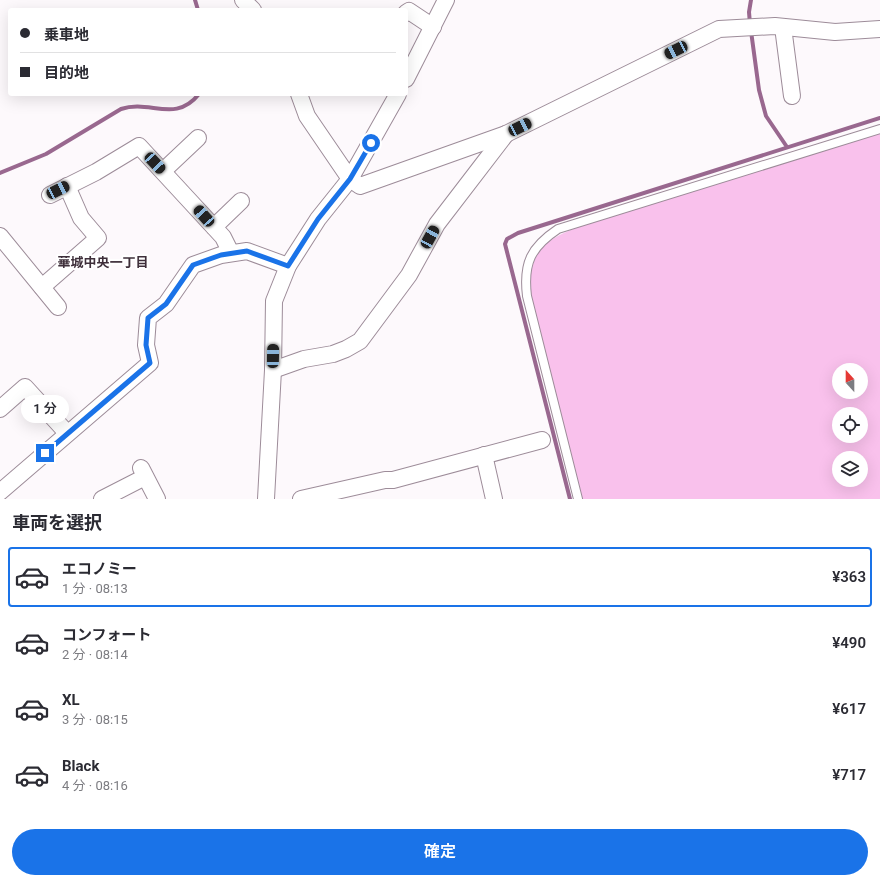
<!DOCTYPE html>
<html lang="ja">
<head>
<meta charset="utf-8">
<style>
  body { margin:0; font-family:Roboto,"Noto Sans JP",sans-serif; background:#f2f2f3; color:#2b2b33; height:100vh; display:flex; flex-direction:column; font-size:15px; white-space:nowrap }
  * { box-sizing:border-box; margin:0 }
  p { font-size:13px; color:#7c7c81 }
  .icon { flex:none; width:22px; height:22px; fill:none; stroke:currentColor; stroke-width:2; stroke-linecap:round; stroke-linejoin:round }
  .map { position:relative; height:499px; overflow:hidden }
  .sheet { display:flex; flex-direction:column; background:#fff; flex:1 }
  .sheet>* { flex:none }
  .top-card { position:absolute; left:8px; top:8px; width:400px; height:88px; border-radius:4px; box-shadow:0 4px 16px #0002; display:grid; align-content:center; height:88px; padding:0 12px; background:#fff }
  .needle { width:26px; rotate:339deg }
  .controls { position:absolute; left:832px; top:363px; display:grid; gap:8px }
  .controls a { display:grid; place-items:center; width:36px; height:36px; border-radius:50%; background:#fff; box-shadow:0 4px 16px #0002; font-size:20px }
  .end { position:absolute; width:18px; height:18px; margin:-9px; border:5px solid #1a73e8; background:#fff; box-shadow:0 0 0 2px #fff }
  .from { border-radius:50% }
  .bubble { position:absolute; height:28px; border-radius:14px; background:#fff; box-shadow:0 4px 16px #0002; font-size:13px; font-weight:600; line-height:28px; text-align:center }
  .car { position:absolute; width:12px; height:24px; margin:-12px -6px; border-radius:5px; box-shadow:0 0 3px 1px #0007; background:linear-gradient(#222 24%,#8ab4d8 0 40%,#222 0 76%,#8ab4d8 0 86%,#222 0) }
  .top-card b { display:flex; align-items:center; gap:14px; height:38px; font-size:15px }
  .top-card b+b { border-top:1px solid #e1e1e2 }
  .top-card i { width:10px; height:10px; background:#2b2b33 }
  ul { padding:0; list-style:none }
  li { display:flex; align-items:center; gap:12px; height:60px; margin:0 8px 6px; padding:0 4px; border:2px solid transparent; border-radius:4px }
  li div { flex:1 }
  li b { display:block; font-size:15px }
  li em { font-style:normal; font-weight:600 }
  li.current { border-color:#1a73e8 }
  li>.icon { width:36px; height:36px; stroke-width:1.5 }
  h2 { padding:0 12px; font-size:18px; line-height:48px }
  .button { display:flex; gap:8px; margin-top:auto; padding:8px 12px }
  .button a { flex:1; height:46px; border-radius:24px; background:#1a73e8; color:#fff; font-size:16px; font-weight:600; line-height:46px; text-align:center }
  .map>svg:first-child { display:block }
</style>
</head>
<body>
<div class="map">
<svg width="880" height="499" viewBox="0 0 880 499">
  <rect width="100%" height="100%" fill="#fdf9fc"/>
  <!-- green -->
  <path fill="#f9c1ec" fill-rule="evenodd" d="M880,133V499H582L530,294C529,250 544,240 583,225ZM839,370H861V392H839ZM839,414H861V436H839ZM839,458H861V480H839Z"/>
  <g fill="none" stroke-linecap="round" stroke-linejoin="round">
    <!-- stream -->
    <g stroke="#99688f" stroke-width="4">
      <path d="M195,0L198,10"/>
      <path d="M750,24L749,12L751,0"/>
      <path d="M751,31L759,90L766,116L787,147"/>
      <path d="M0,173L46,154L121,109C150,99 175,124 199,94"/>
      <path d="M570,499L505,244L507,239L518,233L880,118"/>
    </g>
    <defs>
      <path id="lane" d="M578,499L527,296C523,263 531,247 558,229L880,129"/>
      <g id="street">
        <path d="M243,0L253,10"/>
        <path d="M406,13L409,11L433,27"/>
        <path d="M783,27L792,96"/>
        <path d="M406,79L446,0"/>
        <path d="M299,94L307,116L350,179L360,186L506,134L719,29L775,26L835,32L880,29"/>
        <path d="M163,171L198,138"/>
        <path d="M50,195L96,172L139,146L223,237L231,253"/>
        <path d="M214,227L241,201"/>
        <path d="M0,236L58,307"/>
        <path d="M42,287L98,238L81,218L67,186"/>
        <path d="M273,370L304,359L333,354L346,349L360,341L409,275L437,224L506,134"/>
        <path d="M0,409L25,387L67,433"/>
        <path d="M484,455L494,499"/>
        <path d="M141,468L157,499"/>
        <path d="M0,492L150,363L146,345L148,318L166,304L193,265L221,255L247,251L288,266"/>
        <path d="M102,499L145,477"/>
        <path d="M266,499L273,370L274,301L288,266L318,219L350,179L398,94"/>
        <path d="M301,499L385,480H393L542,440"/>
      </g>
    </defs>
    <!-- lane casing -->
    <use href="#lane" stroke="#9d8c99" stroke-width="10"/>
    <!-- street casing -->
    <use href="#street" stroke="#9d8c99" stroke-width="18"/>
    <!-- lane -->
    <use href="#lane" stroke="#fff" stroke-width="8"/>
    <!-- street -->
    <use href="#street" stroke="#fff" stroke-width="16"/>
  </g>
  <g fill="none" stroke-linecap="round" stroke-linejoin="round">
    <!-- route -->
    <path stroke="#1a73e8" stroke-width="5" d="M45,453L150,363L146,345L148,318L166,304L193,265L221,255L247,251L288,266L318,219L350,179L371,143"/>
  </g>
  <g text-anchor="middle" stroke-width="4" stroke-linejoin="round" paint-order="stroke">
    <!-- neighbourhood labels -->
    <g font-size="13" font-weight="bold" fill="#3e2f3a" stroke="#fff">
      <text x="103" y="267">華城中央一丁目</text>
    </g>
  </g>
</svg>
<div class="controls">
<a><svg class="needle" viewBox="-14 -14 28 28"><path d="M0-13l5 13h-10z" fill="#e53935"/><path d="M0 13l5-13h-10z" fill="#7c7c81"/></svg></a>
<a><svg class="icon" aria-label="locate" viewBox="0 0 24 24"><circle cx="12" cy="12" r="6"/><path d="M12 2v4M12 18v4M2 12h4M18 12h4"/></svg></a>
<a><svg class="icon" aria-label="layers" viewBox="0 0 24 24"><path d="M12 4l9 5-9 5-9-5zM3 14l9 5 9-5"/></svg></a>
</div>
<i class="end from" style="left:371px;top:143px"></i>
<i class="end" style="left:45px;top:453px"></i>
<div class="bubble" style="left:21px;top:395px;width:48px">1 分</div>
<i class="car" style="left:676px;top:50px;rotate:244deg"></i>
<i class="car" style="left:520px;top:127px;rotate:64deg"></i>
<i class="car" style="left:155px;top:163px;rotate:137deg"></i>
<i class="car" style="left:58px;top:190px;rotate:63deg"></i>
<i class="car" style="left:204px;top:216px;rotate:318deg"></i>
<i class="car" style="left:430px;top:237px;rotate:29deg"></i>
<i class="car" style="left:273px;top:356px;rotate:1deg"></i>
<div class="top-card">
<b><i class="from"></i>乗車地</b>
<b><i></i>目的地</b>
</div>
</div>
<section class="sheet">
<h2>車両を選択</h2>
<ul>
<li class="current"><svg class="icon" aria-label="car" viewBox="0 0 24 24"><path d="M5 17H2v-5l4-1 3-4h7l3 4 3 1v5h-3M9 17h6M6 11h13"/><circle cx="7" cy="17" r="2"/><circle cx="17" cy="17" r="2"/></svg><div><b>エコノミー</b><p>1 分 · 08:13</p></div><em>¥363</em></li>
<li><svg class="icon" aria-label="car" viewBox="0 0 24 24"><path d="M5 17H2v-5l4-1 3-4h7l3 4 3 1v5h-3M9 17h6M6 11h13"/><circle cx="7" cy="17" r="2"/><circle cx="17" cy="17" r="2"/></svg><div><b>コンフォート</b><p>2 分 · 08:14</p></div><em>¥490</em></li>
<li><svg class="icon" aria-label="car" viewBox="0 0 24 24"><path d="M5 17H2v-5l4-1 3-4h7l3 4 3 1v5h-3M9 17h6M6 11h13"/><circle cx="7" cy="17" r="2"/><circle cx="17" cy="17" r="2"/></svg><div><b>XL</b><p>3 分 · 08:15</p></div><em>¥617</em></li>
<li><svg class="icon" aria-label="car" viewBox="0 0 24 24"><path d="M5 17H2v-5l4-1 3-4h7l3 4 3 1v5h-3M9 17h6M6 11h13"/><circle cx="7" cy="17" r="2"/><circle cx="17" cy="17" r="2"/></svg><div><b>Black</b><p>4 分 · 08:16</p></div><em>¥717</em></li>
</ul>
<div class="button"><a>確定</a></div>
</section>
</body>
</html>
